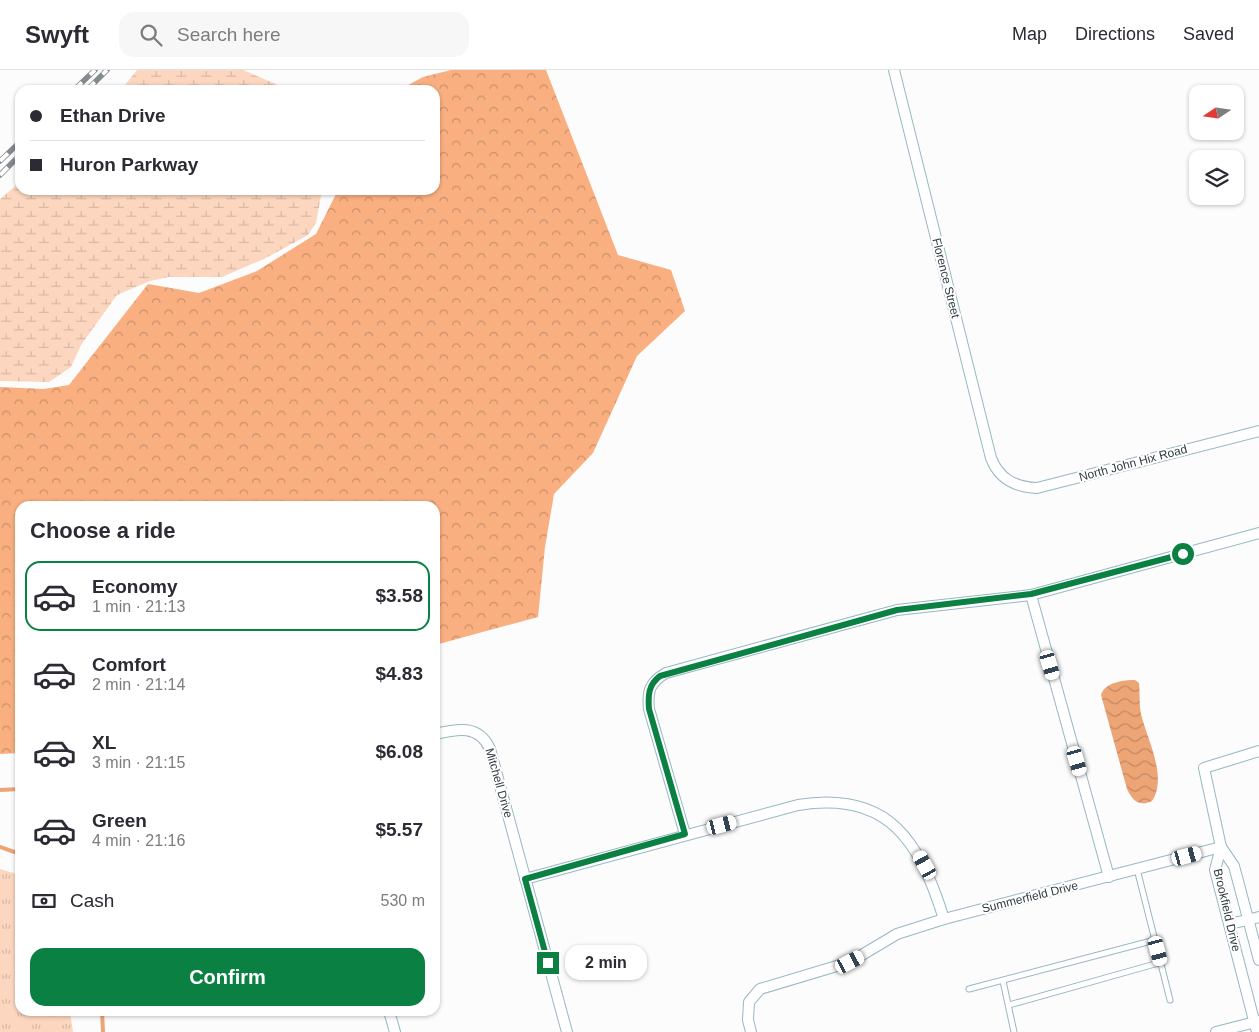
<!DOCTYPE html>
<html lang="en">
<head>
<meta charset="utf-8">
<style>
  body { margin:0; font-family:Helvetica,sans-serif; background:#f7f7f7; color:#2b2b33; height:100vh; display:flex; flex-direction:column; font-size:19px; white-space:nowrap }
  * { box-sizing:border-box; margin:0 }
  p { font-size:16px; color:#7c7c81 }
  .icon { flex:none; width:28px; height:28px; fill:none; stroke:currentColor; stroke-width:2; stroke-linecap:round; stroke-linejoin:round }
  .map { position:relative; flex:1; overflow:hidden }
  .drawer { position:absolute; left:15px; top:431px; width:425px; height:515px; display:flex; flex-direction:column; background:#fff; border-radius:15px; box-shadow:0 1px 4px #0004 }
  .drawer>* { flex:none }
  .hud { position:absolute; left:15px; top:15px; width:425px; height:110px; border-radius:15px; box-shadow:0 1px 4px #0004; display:grid; align-content:center; height:110px; padding:0 15px; background:#fff }
  .needle { width:32px; rotate:257deg }
  .tools { position:absolute; left:1189px; top:15px; display:grid; gap:10px }
  .tools a { display:grid; place-items:center; width:55px; height:55px; border-radius:10px; background:#fff; box-shadow:0 1px 4px #0004; font-size:25px }
  .end { position:absolute; width:22px; height:22px; margin:-11px; border:6px solid #0b8043; background:#fff; box-shadow:0 0 0 2px #fff }
  .from { border-radius:50% }
  .bubble { position:absolute; height:35px; border-radius:15px; background:#fff; box-shadow:0 1px 4px #0004; font-size:16px; font-weight:700; line-height:35px; text-align:center }
  .car { position:absolute; width:15px; height:30px; margin:-15px -8px; border-radius:6px; box-shadow:0 0 4px 1px #0007; background:linear-gradient(#fff 24%,#345 0 40%,#fff 0 76%,#345 0 86%,#fff 0) }
  .hud b { display:flex; align-items:center; gap:18px; height:48px; font-size:19px }
  .hud b+b { border-top:1px solid #e1e1e2 }
  .hud i { width:12px; height:12px; background:#2b2b33 }
  ul { padding:0; list-style:none }
  li { display:flex; align-items:center; gap:15px; height:70px; margin:0 10px 8px; padding:0 5px; border:2px solid transparent; border-radius:15px }
  li div { flex:1 }
  li b { display:block; font-size:19px }
  li em { font-style:normal; font-weight:700 }
  li.active { border-color:#0b8043 }
  li>.icon { width:45px; height:45px; stroke-width:1.5 }
  h2 { padding:0 15px; font-size:22px; line-height:60px }
  .pay { display:flex; align-items:center; gap:12px; height:55px; padding:0 15px; font-size:19px }
  .pay p { margin-inline-start:auto }
  .button { display:flex; gap:10px; margin-top:auto; padding:10px 15px }
  .button a { flex:1; height:58px; border-radius:15px; background:#0b8043; color:#fff; font-size:20px; font-weight:700; line-height:58px; text-align:center }
  header { display:flex; align-items:center; gap:30px; box-sizing:border-box; height:70px; padding:0 25px; background:#fff; border-bottom:1px solid #e1e1e2 }
  header strong { font-size:24px }
  nav { display:flex; gap:28px; margin-inline-start:auto; font-size:18px }
  .search { width:350px; height:45px; background:#f7f7f7; display:flex; align-items:center; gap:12px; box-sizing:border-box; padding:0 18px; border-radius:15px; color:#7c7c81; font-size:19px }
  .map>svg:first-child { display:block }
</style>
</head>
<body>
<header>
<strong>Swyft</strong>
<div class="search"><svg class="icon" aria-label="search" viewBox="0 0 24 24"><circle cx="10" cy="10" r="6"/><path d="M15 15l6 6"/></svg>Search here</div>
<nav><a>Map</a><a>Directions</a><a>Saved</a></nav>
</header>
<div class="map">
<svg width="1259" height="962" viewBox="0 0 1259 962">
  <defs>
    <pattern id="grass-tufts" width="24" height="20" patternUnits="userSpaceOnUse" patternTransform="scale(1.25)"><rect width="24" height="20" fill="#fcd6bf"/><path d="M3 7l-1-3M5 7V3M7 7l1-3M15 17l-1-3M17 17v-4M19 17l1-3" fill="none" stroke="#d8b9a5"/></pattern>
    <pattern id="forest-crowns" width="20" height="18" patternUnits="userSpaceOnUse" patternTransform="scale(1.25)"><rect width="20" height="18" fill="#f9af80"/><path d="M2 6a3 3 0 1 1 6 0M12 15a3 3 0 1 1 6 0" fill="none" stroke="#ca906a"/></pattern>
    <pattern id="wetland-marsh" width="20" height="14" patternUnits="userSpaceOnUse" patternTransform="scale(1.25)"><rect width="20" height="14" fill="#fcd6bf"/><path d="M1 5h8M5 5V1M11 12h8M15 12V8" fill="none" stroke="#d8b9a5"/></pattern>
    <pattern id="water-waves" width="16" height="10" patternUnits="userSpaceOnUse" patternTransform="scale(1.25)"><rect width="16" height="10" fill="#eea576"/><path d="M0 5q4-4 8 0t8 0" fill="none" stroke="#c18862"/></pattern>
  </defs>
  <rect width="100%" height="100%" fill="#fcfcfc"/>
  <!-- grass -->
  <path fill="url(#grass-tufts)" d="M0,799L20,805V941H70L73,962H0Z"/>
  <!-- forest -->
  <path fill="url(#forest-crowns)" d="M451,0H546L618,185L671,200L685,241L637,286L593,383L554,424L545,477L538,547L435,575V436H20V683L0,684V317L44,319L69,315L148,214L199,223L257,201L316,164L338,120H435V20H399L423,7Z"/>
  <!-- wetland -->
  <g fill="url(#wetland-marsh)">
    <path d="M137,0H243L290,20H121Z"/>
    <path d="M20,112V120H322L316,153L308,165L266,188L222,207H168L150,211L117,225L81,275L71,297L49,312L0,311V129Z"/>
  </g>
  <!-- water -->
  <path fill="url(#water-waves)" d="M1135,610L1139,613C1140,623 1139,633 1141,644C1147,669 1168,707 1152,731C1139,737 1133,731 1127,719L1101,625C1105,612 1124,610 1135,610Z"/>
  <g fill="none" stroke-linecap="round" stroke-linejoin="round">
    <!-- stream -->
    <g stroke="#eea576" stroke-width="4">
      <path d="M0,720L20,719"/>
      <path d="M0,777L20,784"/>
      <path d="M102,941L103,962"/>
    </g>
    <defs>
      <g id="service">
        <path d="M1137,799L1170,930"/>
        <path d="M1003,911L1014,962"/>
        <path d="M969,919L1155,870"/>
        <path d="M1009,935L1162,892"/>
      </g>
      <g id="minor">
        <path d="M894,0L991,388C999,409 1015,417 1037,418L1259,361"/>
        <path d="M1031,525L1109,807"/>
        <path d="M435,664C457,659 479,654 490,679L567,962"/>
        <path d="M685,764L649,639C647,621 650,612 666,603L897,540L1031,525L1259,463"/>
        <path d="M1221,777L1215,800L1257,962"/>
        <path d="M1221,777L1234,796L1259,890"/>
        <path d="M525,809L798,735C890,720 920,773 944,849"/>
        <path d="M1230,854L1259,847"/>
        <path d="M389,941L395,962"/>
        <path d="M751,962L748,950L749,932L760,919L850,892L897,864L944,849L1221,777L1204,698L1259,681"/>
        <path d="M1216,962L1259,951"/>
      </g>
    </defs>
    <!-- service casing -->
    <use href="#service" stroke="#97b8c2" stroke-width="7"/>
    <!-- minor casing -->
    <use href="#minor" stroke="#97b8c2" stroke-width="12"/>
    <!-- service -->
    <use href="#service" stroke="#fff" stroke-width="5"/>
    <!-- minor -->
    <use href="#minor" stroke="#fff" stroke-width="10"/>
    <defs>
      <g id="rail">
        <path d="M74,20L95,0"/>
        <path d="M87,20L107,0"/>
        <path d="M0,91L20,72"/>
        <path d="M0,105L20,85"/>
      </g>
    </defs>
    <!-- rail casing -->
    <use href="#rail" stroke="#838b8e" stroke-width="5.5"/>
    <!-- rail -->
    <use href="#rail" stroke="#fff" stroke-width="4" stroke-dasharray="11" stroke-linecap="butt"/>
  </g>
  <g fill="none" stroke-linecap="round" stroke-linejoin="round">
    <!-- route -->
    <path stroke="#0b8043" stroke-width="6" d="M548,893L525,809L685,764L649,639C648,626 648,615 660,606L897,540L1031,524L1183,484"/>
  </g>
  <g text-anchor="middle" stroke-width="4" stroke-linejoin="round" paint-order="stroke">
    <!-- street labels -->
    <g font-size="12" fill="#2f3d41" stroke="#fff">
      <text transform="translate(946 208) rotate(76)" y="4">Florence Street</text>
      <text transform="translate(1133 393) rotate(-15)" y="4">North John Hix Road</text>
      <text transform="translate(499 713) rotate(74)" y="4">Mitchell Drive</text>
      <text transform="translate(1030 827) rotate(-14)" y="4">Summerfield Drive</text>
      <text transform="translate(1227 840) rotate(77)" y="4">Brookfield Drive</text>
    </g>
  </g>
</svg>
<div class="tools">
<a><svg class="needle" viewBox="-14 -14 28 28"><path d="M0-13l5 13h-10z" fill="#e53935"/><path d="M0 13l5-13h-10z" fill="#7c7c81"/></svg></a>
<a><svg class="icon" aria-label="layers" viewBox="0 0 24 24"><path d="M12 4l9 5-9 5-9-5zM3 14l9 5 9-5"/></svg></a>
</div>
<i class="end from" style="left:1183px;top:484px"></i>
<i class="end" style="left:548px;top:893px"></i>
<div class="bubble" style="left:565px;top:875px;width:82px">2 min</div>
<i class="car" style="left:1050px;top:595px;rotate:164deg"></i>
<i class="car" style="left:1077px;top:691px;rotate:164deg"></i>
<i class="car" style="left:722px;top:755px;rotate:76deg"></i>
<i class="car" style="left:1187px;top:786px;rotate:75deg"></i>
<i class="car" style="left:925px;top:795px;rotate:331deg"></i>
<i class="car" style="left:1158px;top:881px;rotate:165deg"></i>
<i class="car" style="left:850px;top:892px;rotate:63deg"></i>
<div class="hud">
<b><i class="from"></i>Ethan Drive</b>
<b><i></i>Huron Parkway</b>
</div>
<section class="drawer">
<h2>Choose a ride</h2>
<ul>
<li class="active"><svg class="icon" aria-label="car" viewBox="0 0 24 24"><path d="M5 17H2v-5l4-1 3-4h7l3 4 3 1v5h-3M9 17h6M6 11h13"/><circle cx="7" cy="17" r="2"/><circle cx="17" cy="17" r="2"/></svg><div><b>Economy</b><p>1 min · 21:13</p></div><em>$3.58</em></li>
<li><svg class="icon" aria-label="car" viewBox="0 0 24 24"><path d="M5 17H2v-5l4-1 3-4h7l3 4 3 1v5h-3M9 17h6M6 11h13"/><circle cx="7" cy="17" r="2"/><circle cx="17" cy="17" r="2"/></svg><div><b>Comfort</b><p>2 min · 21:14</p></div><em>$4.83</em></li>
<li><svg class="icon" aria-label="car" viewBox="0 0 24 24"><path d="M5 17H2v-5l4-1 3-4h7l3 4 3 1v5h-3M9 17h6M6 11h13"/><circle cx="7" cy="17" r="2"/><circle cx="17" cy="17" r="2"/></svg><div><b>XL</b><p>3 min · 21:15</p></div><em>$6.08</em></li>
<li><svg class="icon" aria-label="car" viewBox="0 0 24 24"><path d="M5 17H2v-5l4-1 3-4h7l3 4 3 1v5h-3M9 17h6M6 11h13"/><circle cx="7" cy="17" r="2"/><circle cx="17" cy="17" r="2"/></svg><div><b>Green</b><p>4 min · 21:16</p></div><em>$5.57</em></li>
</ul>
<div class="pay"><svg class="icon" aria-label="cash" viewBox="0 0 24 24"><path d="M3 7h18v10H3z"/><circle cx="12" cy="12" r="2"/></svg>Cash<p>530 m</p></div>
<div class="button"><a>Confirm</a></div>
</section>
</div>
</body>
</html>
